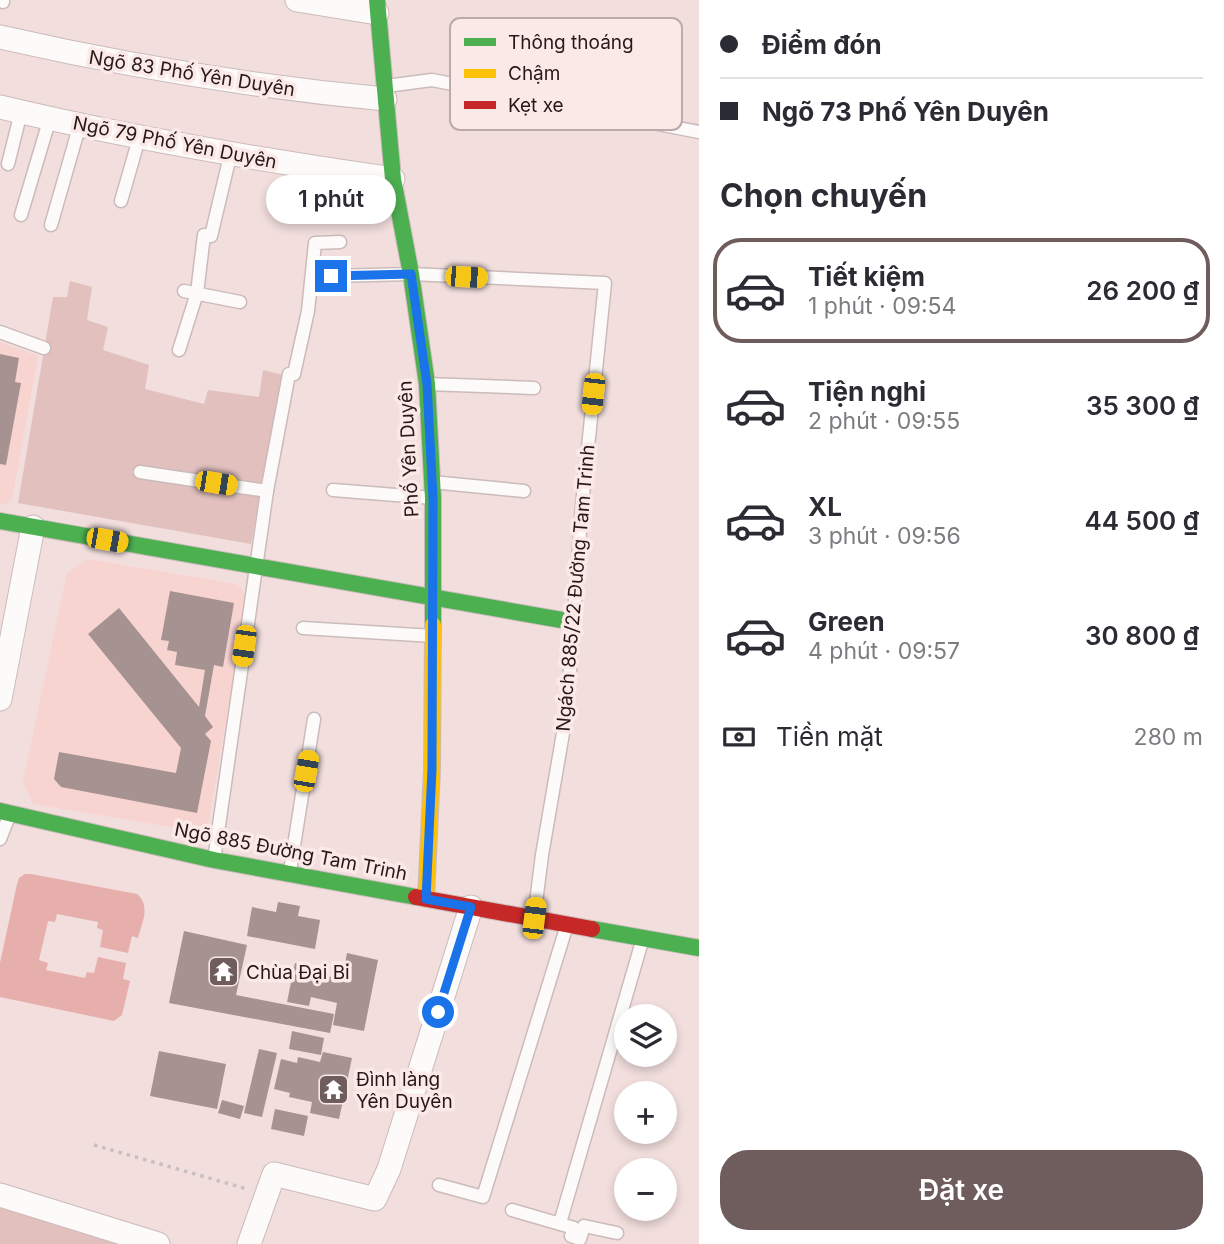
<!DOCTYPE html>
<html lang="vi">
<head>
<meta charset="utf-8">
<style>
  body { margin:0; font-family:Inter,sans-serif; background:#f2f2f3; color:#2b2b33; height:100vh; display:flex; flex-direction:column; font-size:26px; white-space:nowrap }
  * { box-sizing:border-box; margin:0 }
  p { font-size:23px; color:#7c7c81 }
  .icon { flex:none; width:38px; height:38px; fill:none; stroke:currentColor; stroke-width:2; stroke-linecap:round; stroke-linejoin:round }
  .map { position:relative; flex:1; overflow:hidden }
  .panel { display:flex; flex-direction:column; background:#fff; width:525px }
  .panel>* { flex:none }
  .guide { display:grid; align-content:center; height:154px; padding:0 21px; background:#fff }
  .buttons { position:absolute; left:614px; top:1004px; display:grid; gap:14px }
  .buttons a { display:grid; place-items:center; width:63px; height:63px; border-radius:50%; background:#fff; box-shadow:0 4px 10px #0003; font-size:35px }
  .end { position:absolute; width:32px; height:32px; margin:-16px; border:9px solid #1a73e8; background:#fff; box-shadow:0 0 0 4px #fff }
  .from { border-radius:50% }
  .bubble { position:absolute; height:49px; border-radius:24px; background:#fff; box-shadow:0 4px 10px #0003; font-size:23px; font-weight:600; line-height:49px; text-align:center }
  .car { position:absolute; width:21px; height:42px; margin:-21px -10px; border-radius:9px; box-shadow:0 0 5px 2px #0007; background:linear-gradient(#f5c518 24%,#345 0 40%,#f5c518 0 76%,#345 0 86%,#f5c518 0) }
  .guide b { display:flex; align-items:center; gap:24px; height:66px; font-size:26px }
  .guide b+b { border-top:2px solid #e1e1e2 }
  .guide i { width:18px; height:18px; background:#2b2b33 }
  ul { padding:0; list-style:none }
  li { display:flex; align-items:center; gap:21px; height:105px; margin:0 14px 10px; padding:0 7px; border:4px solid transparent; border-radius:28px }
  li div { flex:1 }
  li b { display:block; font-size:26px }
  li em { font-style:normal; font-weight:600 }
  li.on { border-color:#6e5d5c }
  li>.icon { width:63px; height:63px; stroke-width:1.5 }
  h2 { padding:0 21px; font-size:32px; line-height:84px }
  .pay { display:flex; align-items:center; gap:18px; height:77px; padding:0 21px; font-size:26px }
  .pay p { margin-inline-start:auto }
  .cta { display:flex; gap:14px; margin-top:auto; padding:14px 21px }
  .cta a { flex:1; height:80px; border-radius:28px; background:#6e5d5c; color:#fff; font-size:28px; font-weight:600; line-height:80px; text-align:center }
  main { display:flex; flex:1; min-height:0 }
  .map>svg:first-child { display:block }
</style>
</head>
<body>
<main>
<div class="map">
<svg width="699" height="1244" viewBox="0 0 699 1244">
  <rect width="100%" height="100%" fill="#f1dedd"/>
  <!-- built -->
  <g fill="#f8d4d1">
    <path d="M0,342L38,356L12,499L4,505L0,504Z"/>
    <path d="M87,559L237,584L247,596L208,826L201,832L33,804L23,782L67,573Z"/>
  </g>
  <!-- green -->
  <g fill="#e1c0be">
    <path d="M70,281L92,287L87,320L108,327L103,350L149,365L145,389L204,404L208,390L259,397L263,370L283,375L251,544L18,503L53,297H67Z"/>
    <path d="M0,1203L128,1244H0Z"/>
  </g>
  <!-- water -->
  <path fill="#e6afac" d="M25,874H31L137,894C151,906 142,922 138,938L132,936L128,953L100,947L103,930L97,928L98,922L57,914L55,922L48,921L39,960L48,963L46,970L85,978L87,972L94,973L98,957L126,963L123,979L130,981L122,1015L114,1021L0,997V963L17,884L19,878Z"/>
  <!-- building -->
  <g fill="#a79292">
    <path d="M0,354L19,358L15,382L21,383L6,465L0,464Z"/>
    <path d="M170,591L234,603L223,667L214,665L205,716L213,727L205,734L211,741L197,813L61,787L54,779L59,752L176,773L181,748L88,634L119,608L199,707L205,670L175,665L177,652L167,650L169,641L161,640Z"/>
    <path d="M278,902L300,906L298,916L320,920L315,949L247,936L252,907L276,912Z"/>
    <path d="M184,931L247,945L236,995L334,1014L330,1033L169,1003Z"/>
    <path d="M347,953L378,960L364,1031L333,1025L337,1003L311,997L309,1006L287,1002L295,963L317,967L316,974L342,979Z"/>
    <path d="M292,1031L324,1038L321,1055L289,1049Z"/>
    <path d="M259,1049L277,1053L262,1117L244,1113Z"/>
    <path d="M159,1051L226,1064L217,1109L150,1096Z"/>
    <path d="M323,1052L352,1058L339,1119L310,1113L312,1102L289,1097L290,1093L274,1089L281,1059L297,1063L298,1057L320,1062Z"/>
    <path d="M222,1100L244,1106L240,1119L218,1113Z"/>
    <path d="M275,1109L308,1116L304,1136L271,1129Z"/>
  </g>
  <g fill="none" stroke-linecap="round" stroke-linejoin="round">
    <defs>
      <g id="lane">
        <path d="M3,2V0"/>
        <path d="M386,86L432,80L699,132"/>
        <path d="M8,164L21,112"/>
        <path d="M121,201L140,135"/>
        <path d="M21,215L50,118"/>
        <path d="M51,225L80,124"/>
        <path d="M331,276L411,274L605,283L582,505L567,710L542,855L534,918"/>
        <path d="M184,291L240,302"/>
        <path d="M0,332L44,348"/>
        <path d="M179,350L197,293L204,235L211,236L231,152"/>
        <path d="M427,384L534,388"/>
        <path d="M140,472L267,491"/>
        <path d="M432,482L524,491"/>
        <path d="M333,490L433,498"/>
        <path d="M303,628L433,636"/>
        <path d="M0,839L10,814"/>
        <path d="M214,860L267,491L289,374H294L308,311L315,243L340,242"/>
        <path d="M290,871L314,719"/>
        <path d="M439,1185L483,1197L567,925"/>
        <path d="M512,1210L574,1228L571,1236L580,1239L584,1226L617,1233"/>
        <path d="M560,1223L643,938"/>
      </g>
      <g id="street">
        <path d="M297,0L377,13"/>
        <path d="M0,37C127,66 256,87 385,99"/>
        <path d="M0,107C129,138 261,160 393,179"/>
        <path d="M0,699L33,527"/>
        <path d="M0,1195L158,1244"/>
        <path d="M249,1244L274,1174L375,1199L389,1169L471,907"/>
      </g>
      <g id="fast">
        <path d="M377,0L393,179L411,274L427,384L433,498V625"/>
        <path d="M0,521L573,622"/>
        <path d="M0,811L214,860L416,897"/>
        <path d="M592,929L699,948"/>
      </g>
      <path id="slow" d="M426,899L432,769L433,625"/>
      <path id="jam" d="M416,897L592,929"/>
    </defs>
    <!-- lane casing -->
    <use href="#lane" stroke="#cbbbba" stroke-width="15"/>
    <!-- street casing -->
    <use href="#street" stroke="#cbbbba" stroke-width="25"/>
    <!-- fast casing -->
    <use href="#fast" stroke="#cbbbba" stroke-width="18"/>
    <!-- slow casing -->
    <use href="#slow" stroke="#cbbbba" stroke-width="18"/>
    <!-- jam casing -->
    <use href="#jam" stroke="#cbbbba" stroke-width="18"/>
    <!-- path -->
    <path stroke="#c8c0c0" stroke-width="3.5" stroke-dasharray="3.5 5" stroke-linecap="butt" d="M94,1145L247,1189"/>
    <!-- lane -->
    <use href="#lane" stroke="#fdfafa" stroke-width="12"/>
    <!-- street -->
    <use href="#street" stroke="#fdfafa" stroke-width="23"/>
    <!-- fast -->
    <use href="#fast" stroke="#4caf50" stroke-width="16"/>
    <!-- slow -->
    <use href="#slow" stroke="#ffc107" stroke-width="16"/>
    <!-- jam -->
    <use href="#jam" stroke="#c62828" stroke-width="16"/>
  </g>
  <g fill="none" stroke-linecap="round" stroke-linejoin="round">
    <!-- route -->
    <path stroke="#1a73e8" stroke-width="9" d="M331,276L411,274L427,384L433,498L432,769L426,899L471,907L438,1012"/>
  </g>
  <!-- icons -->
  <defs>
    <symbol id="temple-square" viewBox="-11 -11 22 22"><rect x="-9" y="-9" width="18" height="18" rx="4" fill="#6e5d5c" stroke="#fbe9e8"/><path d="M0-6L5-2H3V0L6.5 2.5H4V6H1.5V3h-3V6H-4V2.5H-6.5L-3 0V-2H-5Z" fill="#fff"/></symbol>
  </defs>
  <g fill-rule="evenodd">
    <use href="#temple-square" x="206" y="954" width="35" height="35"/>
    <use href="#temple-square" x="316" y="1072" width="35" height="35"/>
  </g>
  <g text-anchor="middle" stroke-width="7" stroke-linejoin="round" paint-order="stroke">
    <!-- street labels -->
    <g font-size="19" fill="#271817" stroke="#fbe9e8">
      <text transform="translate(192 73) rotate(9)" y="7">Ngõ 83 Phố Yên Duyên</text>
      <text transform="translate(175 142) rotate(11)" y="7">Ngõ 79 Phố Yên Duyên</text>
      <text transform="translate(408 449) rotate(-93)" y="7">Phố Yên Duyên</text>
      <text transform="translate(575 588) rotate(-85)" y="7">Ngách 885/22 Đường Tam Trinh</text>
      <text transform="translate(291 851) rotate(11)" y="7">Ngõ 885 Đường Tam Trinh</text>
    </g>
    <!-- poi labels -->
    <g font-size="19" fill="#271817" stroke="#fbe9e8" text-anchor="start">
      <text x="246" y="979">Chùa Đại Bi</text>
      <text x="356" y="1086">Đình làng<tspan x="356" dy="22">Yên Duyên</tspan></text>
    </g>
  </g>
  <!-- legend -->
  <rect x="450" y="18" width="232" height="112" rx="10" fill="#fbe9e8" stroke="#bbaaa9" stroke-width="2"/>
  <rect x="464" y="38" width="32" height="8" fill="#4caf50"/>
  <rect x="464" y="69" width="32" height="9" fill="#ffc107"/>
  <rect x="464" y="101" width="32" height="8" fill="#c62828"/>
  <g font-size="19" fill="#271817">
    <text x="508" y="49">Thông thoáng</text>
    <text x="508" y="80">Chậm</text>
    <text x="508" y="112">Kẹt xe</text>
  </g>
</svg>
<div class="buttons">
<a><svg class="icon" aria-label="layers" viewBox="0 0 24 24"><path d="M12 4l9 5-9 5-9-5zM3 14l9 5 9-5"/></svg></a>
<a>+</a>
<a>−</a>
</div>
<i class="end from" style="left:438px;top:1012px"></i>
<i class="end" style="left:331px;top:276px"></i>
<div class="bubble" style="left:266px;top:175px;width:130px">1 phút</div>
<i class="car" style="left:466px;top:277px;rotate:93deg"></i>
<i class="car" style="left:593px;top:394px;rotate:186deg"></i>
<i class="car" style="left:216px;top:483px;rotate:99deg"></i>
<i class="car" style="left:107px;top:540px;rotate:100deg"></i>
<i class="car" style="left:244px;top:646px;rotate:188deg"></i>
<i class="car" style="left:306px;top:771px;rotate:10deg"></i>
<i class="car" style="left:534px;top:918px;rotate:7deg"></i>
</div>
<section class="panel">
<div class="guide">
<b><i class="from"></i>Điểm đón</b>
<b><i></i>Ngõ 73 Phố Yên Duyên</b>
</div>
<h2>Chọn chuyến</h2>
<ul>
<li class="on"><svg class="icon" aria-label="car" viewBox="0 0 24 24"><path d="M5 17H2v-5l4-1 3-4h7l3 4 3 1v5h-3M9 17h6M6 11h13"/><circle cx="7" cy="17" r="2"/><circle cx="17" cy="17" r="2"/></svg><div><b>Tiết kiệm</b><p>1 phút · 09:54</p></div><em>26 200 ₫</em></li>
<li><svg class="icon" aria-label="car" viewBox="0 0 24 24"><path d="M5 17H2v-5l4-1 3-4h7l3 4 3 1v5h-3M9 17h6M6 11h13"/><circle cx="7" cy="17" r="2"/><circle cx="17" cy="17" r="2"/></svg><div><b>Tiện nghi</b><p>2 phút · 09:55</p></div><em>35 300 ₫</em></li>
<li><svg class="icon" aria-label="car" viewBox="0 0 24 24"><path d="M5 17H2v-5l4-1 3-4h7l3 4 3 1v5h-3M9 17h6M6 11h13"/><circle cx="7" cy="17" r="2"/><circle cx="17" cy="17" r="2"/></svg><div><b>XL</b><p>3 phút · 09:56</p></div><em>44 500 ₫</em></li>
<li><svg class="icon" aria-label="car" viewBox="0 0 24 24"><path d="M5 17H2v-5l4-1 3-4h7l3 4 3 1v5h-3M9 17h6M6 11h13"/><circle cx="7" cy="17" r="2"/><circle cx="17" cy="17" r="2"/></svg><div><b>Green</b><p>4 phút · 09:57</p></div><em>30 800 ₫</em></li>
</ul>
<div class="pay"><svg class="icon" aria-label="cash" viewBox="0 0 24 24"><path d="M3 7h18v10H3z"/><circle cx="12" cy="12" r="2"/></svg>Tiền mặt<p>280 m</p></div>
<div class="cta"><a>Đặt xe</a></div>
</section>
</main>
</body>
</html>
